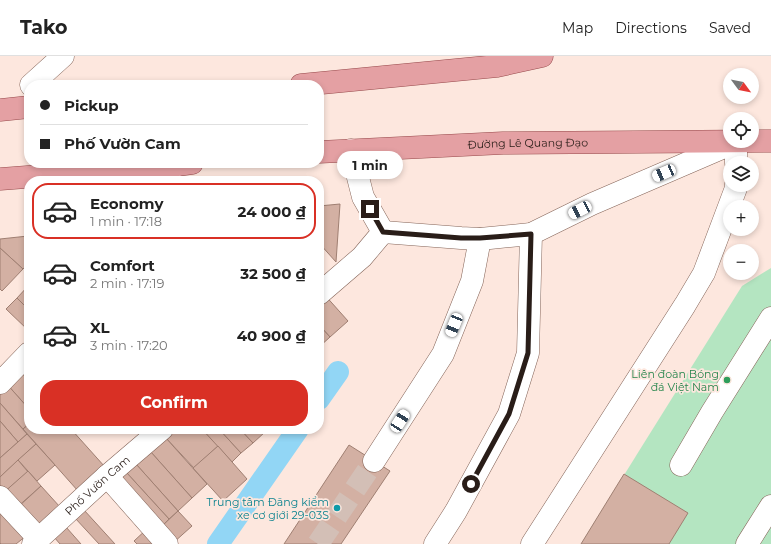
<!DOCTYPE html>
<html lang="en">
<head>
<meta charset="utf-8">
<style>
  body { margin:0; font-family:Montserrat,sans-serif; background:#f2f2f2; color:#222; height:100vh; display:flex; flex-direction:column; font-size:15px; white-space:nowrap }
  * { box-sizing:border-box; margin:0 }
  p { font-size:13px; color:#767676 }
  .icon { flex:none; width:22px; height:22px; fill:none; stroke:currentColor; stroke-width:2; stroke-linecap:round; stroke-linejoin:round }
  .map { position:relative; flex:1; overflow:hidden }
  .details { position:absolute; left:24px; top:120px; width:300px; height:258px; display:flex; flex-direction:column; background:#fff; border-radius:16px; box-shadow:0 2px 6px #0003 }
  .details>* { flex:none }
  .hud { position:absolute; left:24px; top:24px; width:300px; height:88px; border-radius:16px; box-shadow:0 2px 6px #0003; display:grid; align-content:center; height:88px; padding:0 16px; background:#fff }
  .needle { width:26px; rotate:122deg }
  .tools { position:absolute; left:723px; top:12px; display:grid; gap:8px }
  .tools a { display:grid; place-items:center; width:36px; height:36px; border-radius:50%; background:#fff; box-shadow:0 2px 6px #0003; font-size:20px }
  .end { position:absolute; width:18px; height:18px; margin:-9px; border:5px solid #291d18; background:#fff; box-shadow:0 0 0 2px #fff }
  .from { border-radius:50% }
  .bubble { position:absolute; height:28px; border-radius:14px; background:#fff; box-shadow:0 2px 6px #0003; font-size:13px; font-weight:700; line-height:28px; text-align:center }
  .car { position:absolute; width:12px; height:24px; margin:-12px -6px; border-radius:5px; box-shadow:0 0 3px 1px #0007; background:linear-gradient(#fff 24%,#345 0 40%,#fff 0 76%,#345 0 86%,#fff 0) }
  .hud b { display:flex; align-items:center; gap:14px; height:38px; font-size:15px }
  .hud b+b { border-top:1px solid #e0e0e0 }
  .hud i { width:10px; height:10px; background:#222 }
  ul { padding:7px 0 0; list-style:none }
  li { display:flex; align-items:center; gap:12px; height:56px; margin:0 8px 6px; padding:0 8px; border:2px solid transparent; border-radius:16px }
  li div { flex:1 }
  li b { display:block; font-size:15px }
  li em { font-style:normal; font-weight:700 }
  li.on { border-color:#d93025 }
  li>.icon { width:36px; height:36px; stroke-width:1.5 }
  .cta { display:flex; gap:8px; margin-top:auto; padding:8px 16px }
  .cta a { flex:1; height:46px; border-radius:16px; background:#d93025; color:#fff; font-size:16px; font-weight:700; line-height:46px; text-align:center }
  header { display:flex; align-items:center; gap:24px; box-sizing:border-box; height:56px; padding:0 20px; background:#fff; border-bottom:1px solid #e0e0e0 }
  header strong { font-size:19px }
  nav { display:flex; gap:22px; margin-inline-start:auto; font-size:14px }
  .map>svg:first-child { display:block }
</style>
</head>
<body>
<header>
<strong>Tako</strong>
<nav><a>Map</a><a>Directions</a><a>Saved</a></nav>
</header>
<div class="map">
<svg width="771" height="488" viewBox="0 0 771 488">
  <rect width="100%" height="100%" fill="#fde7de"/>
  <!-- green -->
  <path fill="#b4e5c1" d="M771,212V488H581L742,230Z"/>
  <g fill="none" stroke-linecap="round" stroke-linejoin="round">
    <!-- canal -->
    <g stroke="#92d6f5" stroke-width="22">
      <path d="M319,343L338,316"/>
      <path d="M218,488L298,373"/>
    </g>
  </g>
  <!-- building -->
  <g fill="#d3b0a3" stroke="#9f7f72">
    <path d="M340,148L336,206L319,187V150Z"/>
    <path d="M28,180L29,181V207L23,213L0,192V183Z"/>
    <path d="M0,192L23,213L2,235L0,233Z"/>
    <path d="M29,229V254L17,242Z"/>
    <path d="M323,237L348,265L330,281L319,269V241Z"/>
    <path d="M17,242L29,254V275L6,253Z"/>
    <path d="M319,269L330,281L319,291Z"/>
    <path d="M19,314L29,325V353L5,326Z"/>
    <path d="M5,326L29,353V368L23,373L0,347V330Z"/>
    <path d="M0,347L27,378L18,386L0,365Z"/>
    <path d="M0,365L18,386L0,402Z"/>
    <path d="M29,368V373H71L105,411L78,435L23,373Z"/>
    <path d="M174,373H202L218,390L194,412L165,381Z"/>
    <path d="M202,373H219L241,397L232,406Z"/>
    <path d="M219,373H240L253,387L241,397Z"/>
    <path d="M240,373H262L265,376L253,387Z"/>
    <path d="M27,378L36,388L0,421V402Z"/>
    <path d="M165,381L207,428L192,442L150,395Z"/>
    <path d="M36,388L55,409L37,425L18,404Z"/>
    <path d="M349,389L390,415L341,488H284Z"/>
    <path d="M218,390L247,423L223,445L193,412Z"/>
    <path d="M150,395L192,442L178,455L136,408Z"/>
    <path d="M18,404L28,416L2,438L0,435V421Z"/>
    <path d="M136,408L178,455L169,463L126,416Z"/>
    <path d="M28,415L41,430L15,453L2,438Z"/>
    <path d="M126,416L169,463L160,472L117,425Z"/>
    <path d="M624,418L688,457L669,488H581Z"/>
    <path d="M41,430L60,451L34,474L16,453Z"/>
    <path d="M0,450L26,480L16,488H1L0,487Z"/>
    <path d="M84,454L115,488H99L75,462Z"/>
    <path d="M178,455L192,470L173,487L160,472Z"/>
    <path d="M66,471L81,488H60L54,481Z"/>
    <path d="M148,472L162,488H137L134,485Z"/>
  </g>
  <g fill="none" stroke-linecap="round" stroke-linejoin="round">
    <!-- minor-tunnel -->
    <path stroke="#d3bfb6" stroke-width="22" stroke-dasharray="22 11" stroke-linecap="butt" d="M318,488L374,405"/>
    <defs>
      <g id="minor">
        <path d="M31,29L63,0"/>
        <path d="M351,94L363,141L383,176"/>
        <path d="M169,125L170,110"/>
        <path d="M383,176L461,182L480,183L531,178L592,148L736,86V107"/>
        <path d="M319,238L362,201L383,176"/>
        <path d="M0,327L29,297"/>
        <path d="M374,405L443,298L472,225L480,183"/>
        <path d="M681,409L712,356L771,262"/>
        <path d="M107,420L167,488"/>
        <path d="M0,441L39,483"/>
        <path id="s1" d="M33,488L107,420L162,373"/>
        <path d="M435,488L456,455L509,358L528,297L531,178"/>
        <path d="M532,488L685,249L704,217L736,132V129"/>
        <path d="M747,488L771,450"/>
      </g>
      <g id="major">
        <path d="M301,29L497,10L542,0"/>
        <path d="M0,54L29,51"/>
        <path id="s2" d="M319,96L503,87L771,85"/>
        <path d="M0,123L170,110L192,107"/>
      </g>
    </defs>
    <!-- minor casing -->
    <use href="#minor" stroke="#856559" stroke-width="23"/>
    <!-- major casing -->
    <use href="#major" stroke="#97494b" stroke-width="23"/>
    <!-- minor -->
    <use href="#minor" stroke="#fff" stroke-width="22"/>
    <!-- major -->
    <use href="#major" stroke="#e4a0a3" stroke-width="22"/>
  </g>
  <g fill="none" stroke-linecap="round" stroke-linejoin="round">
    <!-- route -->
    <path stroke="#291d18" stroke-width="5" d="M370,153L383,176L461,182H480L531,178L528,297L509,358L471,428"/>
  </g>
  <!-- markers -->
  <circle fill="#2e9e5b" stroke="#fde7de" stroke-width="1.5" cx="727" cy="324" r="4"/>
  <circle fill="#0f9aa8" stroke="#fde7de" stroke-width="1.5" cx="337" cy="452" r="4"/>
  <g text-anchor="middle" stroke-width="3.5" stroke-linejoin="round" paint-order="stroke">
    <!-- street labels -->
    <g font-size="11" fill="#291d18" stroke="#fde7de">
      <text dy="4" stroke="none"><textPath href="#s2" startOffset="209">Đường Lê Quang Đạo</textPath></text>
      <text dy="4" stroke="none"><textPath href="#s1" startOffset="87">Phố Vườn Cam</textPath></text>
    </g>
    <!-- leisure labels -->
    <g font-size="11" fill="#27864d" stroke="#fde7de" text-anchor="end">
      <text x="719" y="322">Liên đoàn Bóng<tspan x="719" dy="13">đá Việt Nam</tspan></text>
    </g>
    <!-- culture labels -->
    <g font-size="11" fill="#0d838f" stroke="#fde7de" text-anchor="end">
      <text x="329" y="450">Trung tâm Đăng kiểm<tspan x="329" dy="13">xe cơ giới 29-03S</tspan></text>
    </g>
  </g>
</svg>
<div class="tools">
<a><svg class="needle" viewBox="-14 -14 28 28"><path d="M0-13l5 13h-10z" fill="#e53935"/><path d="M0 13l5-13h-10z" fill="#767676"/></svg></a>
<a><svg class="icon" aria-label="locate" viewBox="0 0 24 24"><circle cx="12" cy="12" r="6"/><path d="M12 2v4M12 18v4M2 12h4M18 12h4"/></svg></a>
<a><svg class="icon" aria-label="layers" viewBox="0 0 24 24"><path d="M12 4l9 5-9 5-9-5zM3 14l9 5 9-5"/></svg></a>
<a>+</a>
<a>−</a>
</div>
<i class="end from" style="left:471px;top:428px"></i>
<i class="end" style="left:370px;top:153px"></i>
<div class="bubble" style="left:337px;top:95px;width:66px">1 min</div>
<i class="car" style="left:664px;top:117px;rotate:247deg"></i>
<i class="car" style="left:580px;top:154px;rotate:243deg"></i>
<i class="car" style="left:454px;top:269px;rotate:202deg"></i>
<i class="car" style="left:400px;top:365px;rotate:33deg"></i>
<div class="hud">
<b><i class="from"></i>Pickup</b>
<b><i></i>Phố Vườn Cam</b>
</div>
<section class="details">
<ul>
<li class="on"><svg class="icon" aria-label="car" viewBox="0 0 24 24"><path d="M5 17H2v-5l4-1 3-4h7l3 4 3 1v5h-3M9 17h6M6 11h13"/><circle cx="7" cy="17" r="2"/><circle cx="17" cy="17" r="2"/></svg><div><b>Economy</b><p>1 min · 17:18</p></div><em>24 000 ₫</em></li>
<li><svg class="icon" aria-label="car" viewBox="0 0 24 24"><path d="M5 17H2v-5l4-1 3-4h7l3 4 3 1v5h-3M9 17h6M6 11h13"/><circle cx="7" cy="17" r="2"/><circle cx="17" cy="17" r="2"/></svg><div><b>Comfort</b><p>2 min · 17:19</p></div><em>32 500 ₫</em></li>
<li><svg class="icon" aria-label="car" viewBox="0 0 24 24"><path d="M5 17H2v-5l4-1 3-4h7l3 4 3 1v5h-3M9 17h6M6 11h13"/><circle cx="7" cy="17" r="2"/><circle cx="17" cy="17" r="2"/></svg><div><b>XL</b><p>3 min · 17:20</p></div><em>40 900 ₫</em></li>
</ul>
<div class="cta"><a>Confirm</a></div>
</section>
</div>
</body>
</html>
